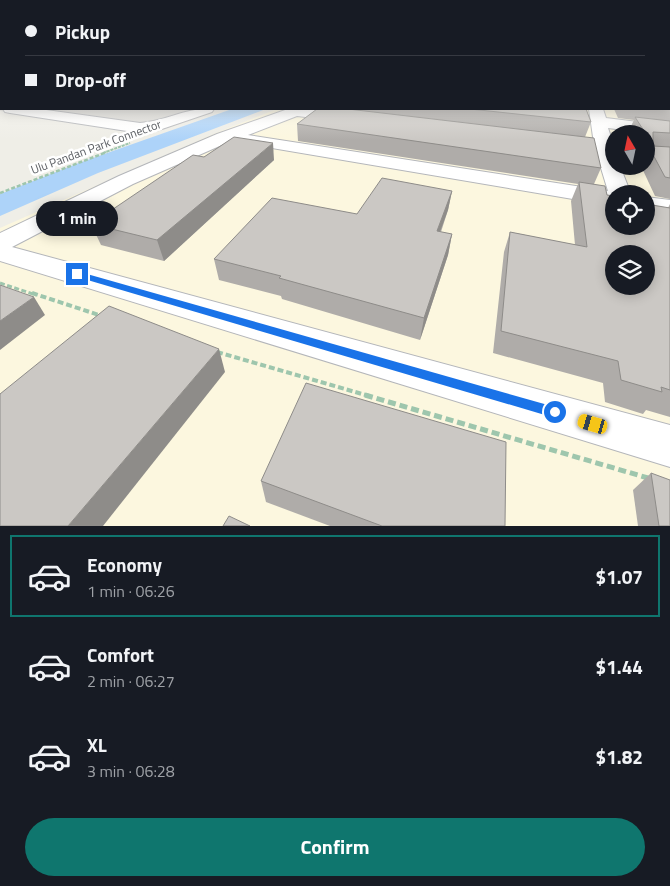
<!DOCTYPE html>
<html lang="en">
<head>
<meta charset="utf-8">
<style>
  body { margin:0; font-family:"Titillium Web",sans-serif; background:#242831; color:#f1f3f6; height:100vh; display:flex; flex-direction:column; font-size:19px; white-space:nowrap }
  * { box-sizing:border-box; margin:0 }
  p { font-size:16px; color:#9ea1a6 }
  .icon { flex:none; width:28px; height:28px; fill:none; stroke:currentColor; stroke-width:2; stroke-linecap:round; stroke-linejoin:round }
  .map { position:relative; height:526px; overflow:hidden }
  .drawer { display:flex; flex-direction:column; background:#171b24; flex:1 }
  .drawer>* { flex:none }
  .guide { position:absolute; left:0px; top:0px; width:670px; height:110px; box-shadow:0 2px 12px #0003; display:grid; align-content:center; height:110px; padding:0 25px; background:#171b24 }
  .needle { width:32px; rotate:351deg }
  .fabs { position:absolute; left:605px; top:125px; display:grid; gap:10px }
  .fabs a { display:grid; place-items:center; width:50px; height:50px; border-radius:50%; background:#171b24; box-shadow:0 2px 12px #0003; font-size:25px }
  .end { position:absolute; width:22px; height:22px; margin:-11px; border:6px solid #1a73e8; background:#fff; box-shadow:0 0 0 2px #fff }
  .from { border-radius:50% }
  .bubble { position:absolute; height:35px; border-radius:18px; background:#171b24; box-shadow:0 2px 12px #0003; font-size:16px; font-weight:700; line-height:35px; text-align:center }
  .car { position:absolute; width:15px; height:30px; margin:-15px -8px; border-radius:6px; box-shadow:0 0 4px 1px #0007; background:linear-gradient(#f5c518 24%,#345 0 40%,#f5c518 0 76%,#345 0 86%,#f5c518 0) }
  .guide b { display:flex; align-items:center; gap:18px; height:48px; font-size:19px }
  .guide b+b { border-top:1px solid #363941 }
  .guide i { width:12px; height:12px; background:#f1f3f6 }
  ul { padding:9px 0 0; list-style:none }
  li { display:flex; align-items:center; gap:15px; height:82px; margin:0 10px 8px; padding:0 15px; border:2px solid transparent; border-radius:0px }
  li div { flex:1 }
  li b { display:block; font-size:19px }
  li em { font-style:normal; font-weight:700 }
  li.on { border-color:#0f766e }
  li>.icon { width:45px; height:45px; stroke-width:1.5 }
  .primary-button { display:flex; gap:10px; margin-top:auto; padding:10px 25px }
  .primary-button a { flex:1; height:58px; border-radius:30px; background:#0f766e; color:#fff; font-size:20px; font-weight:700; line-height:58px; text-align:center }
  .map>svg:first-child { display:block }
</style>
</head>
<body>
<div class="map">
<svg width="670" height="526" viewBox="0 0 670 526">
  <rect width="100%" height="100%" fill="#efeee7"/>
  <!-- commercial -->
  <path fill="#fcf7df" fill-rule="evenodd" d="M669,66L670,526H0V228L216,133L277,109H669ZM614,134H646V166H614ZM614,194H646V226H614ZM614,254H646V286H614Z"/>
  <!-- industrial -->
  <path fill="#deddd9" d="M0,66L1,109H214L145,133L0,111Z"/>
  <!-- water -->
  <path fill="#add3f9" d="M232,109H266L98,173L0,216V194L76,164Z"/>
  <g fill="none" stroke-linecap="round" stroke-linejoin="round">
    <defs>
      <g id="minor">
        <path d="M3,109H39L140,123C167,121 186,107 214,109L212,112L159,130L140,133L10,113L5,112Z"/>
        <path d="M288,109C310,109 333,108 354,114L357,117L354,120L349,122L297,116L248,135L608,191L597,155L552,148L549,144L552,140L558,139L594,144L589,109H603L606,118L670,126V136L608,128L614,146V166H620L631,194H614V206L231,141L133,184L12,247L670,425V467L0,261V233L119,176L217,134Z"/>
        <path d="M646,197L670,200V214L646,211Z"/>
      </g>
    </defs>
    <!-- minor casing -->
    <use href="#minor" stroke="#b4b6ba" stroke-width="2"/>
    <!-- path-far4 -->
    <path stroke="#9ec6ad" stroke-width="2" stroke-dasharray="3 1" stroke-linecap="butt" d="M103,153L130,143"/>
    <!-- path-far3 -->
    <path stroke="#9ec6ad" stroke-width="2.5" stroke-dasharray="4 2" stroke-linecap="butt" d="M0,193L107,152"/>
    <!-- path-far2 -->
    <path stroke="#9ec6ad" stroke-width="3" stroke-dasharray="5 2.5" stroke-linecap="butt" d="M0,283L36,295"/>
    <!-- path-far1 -->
    <g stroke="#9ec6ad" stroke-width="4" stroke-dasharray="6 3" stroke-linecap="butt">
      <path d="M32,293L102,316"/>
      <path d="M217,352L369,396"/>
    </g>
    <!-- path -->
    <path stroke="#9ec6ad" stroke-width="5" stroke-dasharray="8 4" stroke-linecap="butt" d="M365,395L648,478"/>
    <!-- minor -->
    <use href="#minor" fill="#fff" fill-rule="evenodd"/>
  </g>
  <!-- wall -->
  <g fill="#afaca9">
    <path d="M0,66H1V89L0,88Z"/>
    <path d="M669,66H670V199L655,196L641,166H646V134H629L628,132L634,120L618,118L614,109H669Z"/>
    <path d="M333,109H588L587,111L591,122L585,137L601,168L594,184L614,226L668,208L670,204V417L646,410L643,414L605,402L603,383L493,353L504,252L510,232L575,245L571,201L578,184L298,141L297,124Z"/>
    <path d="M204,157L274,160L164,261L101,245L91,224Z"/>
    <path d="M452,191L448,210L441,232L452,234L448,255L420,340L282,299L281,296L219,280L214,259L357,214Z"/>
    <path d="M651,473L670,526H638L633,490Z"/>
    <path d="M261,481L505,526H330L266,502Z"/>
  </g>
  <!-- shaded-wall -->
  <g fill="#8e8c89">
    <path d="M273,143L274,160L164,261L157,240Z"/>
    <path d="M452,191L448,210L433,251L437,231Z"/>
    <path d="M452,234L448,255L420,340L424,318Z"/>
    <path d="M34,297L45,315L0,350V321Z"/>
    <path d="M219,349L225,372L103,526H68Z"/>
  </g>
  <!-- building -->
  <g fill="#cbc8c4" stroke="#8e8c89" fill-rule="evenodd">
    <path d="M0,66H1V79L0,78Z"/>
    <rect x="669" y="66" width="1" height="27"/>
    <rect x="669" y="99" width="1" height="9"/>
    <path d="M317,109H348L594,138L601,168L297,124Z"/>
    <path d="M470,109H586L591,122Z"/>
    <path d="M635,117L670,121V133L653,132V146L670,147V178L665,177L650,149H655L646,134Z"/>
    <path d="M234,137L273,143L157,240L91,224L193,155L204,157Z"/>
    <path d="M382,178L452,191L437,231L452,234L424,318L279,278L281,276L214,259L272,198L357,214Z"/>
    <path d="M579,182L605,186L607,195L614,196V226H646V204L670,208V390L661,387L662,392L621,380L618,361L501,331L510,232L587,247ZM614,254H646V286H614Z"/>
    <path d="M0,285L34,297L0,321Z"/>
    <path d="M109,306L219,349L68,526H0V394Z"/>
    <path d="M306,383L506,442L505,526H382L261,481Z"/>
    <path d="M651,473L670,480V526H659Z"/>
    <path d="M229,516L250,526H223Z"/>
  </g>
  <!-- sky -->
  <linearGradient id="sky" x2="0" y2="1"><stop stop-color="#90c0ef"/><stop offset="0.47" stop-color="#f8f7f4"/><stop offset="1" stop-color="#f8f7f4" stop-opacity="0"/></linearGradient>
  <rect width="670" height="140" fill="url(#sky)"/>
  <!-- route -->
  <path fill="#1a73e8" d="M74,272H80L555,407L559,409L561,412L559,416L555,418L74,276Z"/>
  <g text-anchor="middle" stroke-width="5" stroke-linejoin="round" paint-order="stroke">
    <!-- far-street labels -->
    <g font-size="12" fill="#5e6166" stroke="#fff">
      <text transform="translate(96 147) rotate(-20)" y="4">Ulu Pandan Park Connector</text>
    </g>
  </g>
</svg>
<div class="fabs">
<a><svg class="needle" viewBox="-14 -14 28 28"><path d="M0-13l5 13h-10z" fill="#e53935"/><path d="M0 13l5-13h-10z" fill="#9ea1a6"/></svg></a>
<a><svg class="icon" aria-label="locate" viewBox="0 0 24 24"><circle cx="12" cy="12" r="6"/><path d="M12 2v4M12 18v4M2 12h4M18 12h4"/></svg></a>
<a><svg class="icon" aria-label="layers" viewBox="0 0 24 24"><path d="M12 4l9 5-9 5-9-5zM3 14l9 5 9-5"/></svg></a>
</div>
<i class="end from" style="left:555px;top:412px"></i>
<i class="end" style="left:77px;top:274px"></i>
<div class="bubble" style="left:36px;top:201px;width:82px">1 min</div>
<i class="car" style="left:593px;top:424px;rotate:286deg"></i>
<div class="guide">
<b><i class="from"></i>Pickup</b>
<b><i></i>Drop-off</b>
</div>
</div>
<section class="drawer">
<ul>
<li class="on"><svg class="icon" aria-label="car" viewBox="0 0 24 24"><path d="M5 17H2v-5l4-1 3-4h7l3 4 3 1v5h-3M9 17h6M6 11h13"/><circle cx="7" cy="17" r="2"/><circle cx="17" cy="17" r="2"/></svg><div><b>Economy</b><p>1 min · 06:26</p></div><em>$1.07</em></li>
<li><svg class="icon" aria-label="car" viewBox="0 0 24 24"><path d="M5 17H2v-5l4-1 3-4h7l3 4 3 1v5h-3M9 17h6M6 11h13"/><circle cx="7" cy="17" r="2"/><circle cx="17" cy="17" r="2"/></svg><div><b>Comfort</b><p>2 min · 06:27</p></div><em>$1.44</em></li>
<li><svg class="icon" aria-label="car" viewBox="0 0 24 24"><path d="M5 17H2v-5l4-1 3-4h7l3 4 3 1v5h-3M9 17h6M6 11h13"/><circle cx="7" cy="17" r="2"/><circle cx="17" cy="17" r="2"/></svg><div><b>XL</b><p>3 min · 06:28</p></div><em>$1.82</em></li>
</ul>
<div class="primary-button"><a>Confirm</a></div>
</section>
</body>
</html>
